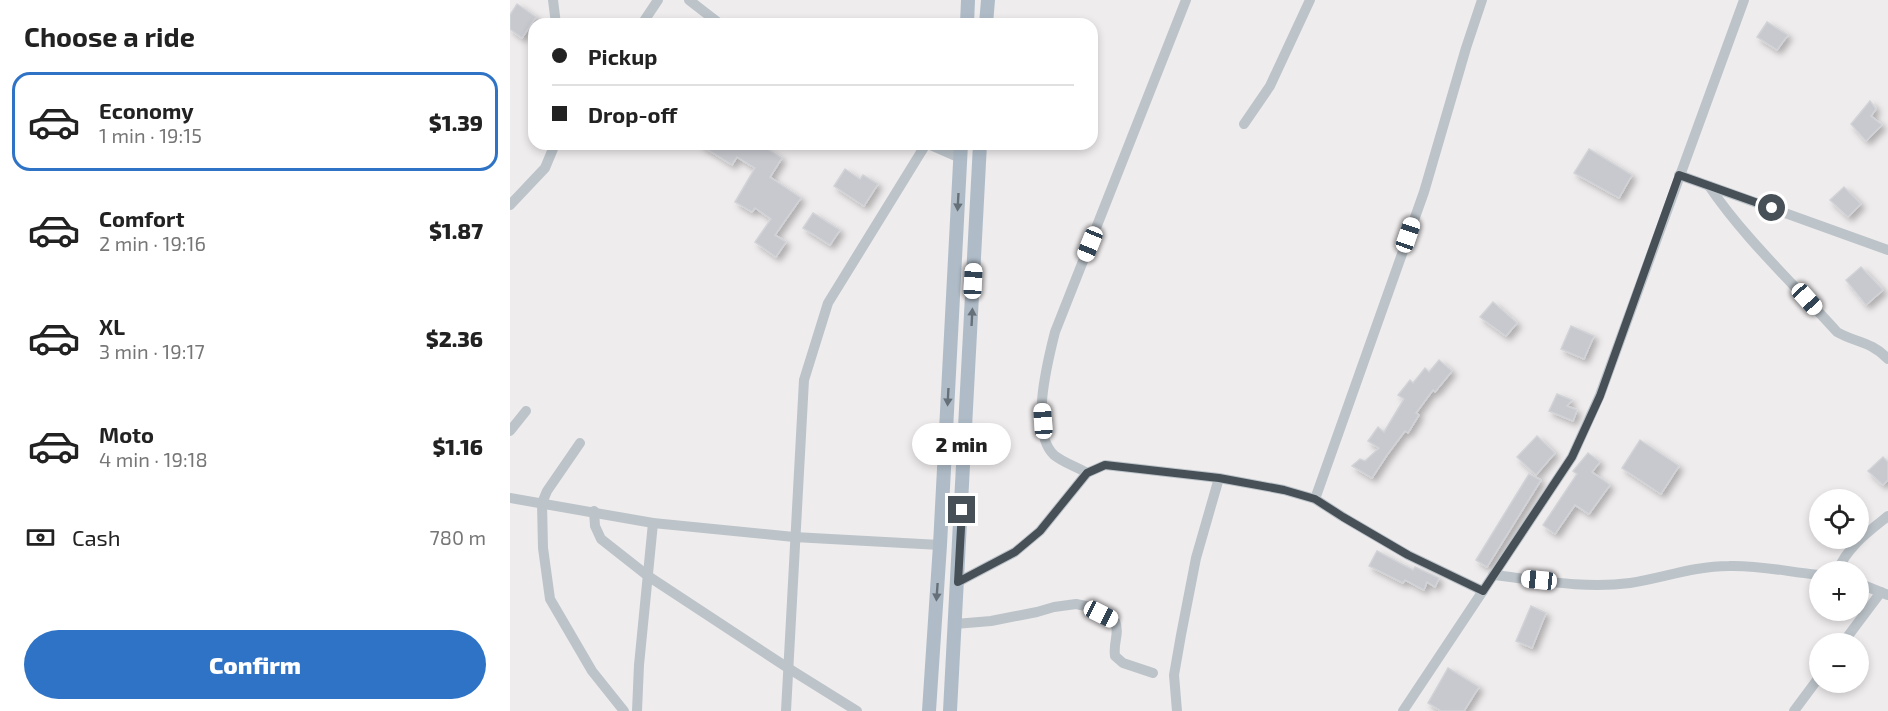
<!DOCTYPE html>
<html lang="en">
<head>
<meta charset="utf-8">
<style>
  body { margin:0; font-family:"Exo 2",sans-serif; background:#f6f6f6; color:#222; height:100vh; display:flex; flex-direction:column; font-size:22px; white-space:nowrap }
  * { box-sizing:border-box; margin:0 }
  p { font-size:20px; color:#767676 }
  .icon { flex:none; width:33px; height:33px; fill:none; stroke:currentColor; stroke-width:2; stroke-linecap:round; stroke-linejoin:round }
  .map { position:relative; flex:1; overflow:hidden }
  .drawer { display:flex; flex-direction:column; background:#fff; width:510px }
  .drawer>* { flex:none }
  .banner { position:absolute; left:18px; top:18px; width:570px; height:132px; border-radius:18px; box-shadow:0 3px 9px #0003; display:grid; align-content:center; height:132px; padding:0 24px; background:#fff }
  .tools { position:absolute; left:1299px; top:489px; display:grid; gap:12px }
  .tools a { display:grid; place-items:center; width:60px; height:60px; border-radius:50%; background:#fff; box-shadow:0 3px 9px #0003; font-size:30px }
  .end { position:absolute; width:27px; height:27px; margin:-14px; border:8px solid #475057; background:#fff; box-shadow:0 0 0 3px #fff }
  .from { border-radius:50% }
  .bubble { position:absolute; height:42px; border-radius:21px; background:#fff; box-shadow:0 3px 9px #0003; font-size:20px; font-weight:800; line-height:42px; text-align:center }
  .car { position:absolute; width:18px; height:36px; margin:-18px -9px; border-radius:8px; box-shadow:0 0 4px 2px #0007; background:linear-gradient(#fff 24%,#345 0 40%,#fff 0 76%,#345 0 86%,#fff 0) }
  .banner b { display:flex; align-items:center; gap:21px; height:57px; font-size:22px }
  .banner b+b { border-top:2px solid #e0e0e0 }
  .banner i { width:15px; height:15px; background:#222 }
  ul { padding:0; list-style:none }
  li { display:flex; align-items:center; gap:18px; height:99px; margin:0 12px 9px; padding:0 12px; border:3px solid transparent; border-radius:18px }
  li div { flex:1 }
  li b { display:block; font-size:22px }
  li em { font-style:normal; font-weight:800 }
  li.active { border-color:#2f73c6 }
  li>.icon { width:54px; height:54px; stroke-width:1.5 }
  h2 { padding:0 24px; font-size:27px; line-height:72px }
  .pay { display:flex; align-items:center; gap:15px; height:66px; padding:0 24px; font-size:22px }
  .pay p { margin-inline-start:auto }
  .action { display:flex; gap:12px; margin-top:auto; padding:12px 24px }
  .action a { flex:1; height:69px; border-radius:36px; background:#2f73c6; color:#fff; font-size:24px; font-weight:800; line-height:69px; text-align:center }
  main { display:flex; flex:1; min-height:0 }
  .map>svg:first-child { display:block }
</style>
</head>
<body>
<main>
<section class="drawer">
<h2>Choose a ride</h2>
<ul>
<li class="active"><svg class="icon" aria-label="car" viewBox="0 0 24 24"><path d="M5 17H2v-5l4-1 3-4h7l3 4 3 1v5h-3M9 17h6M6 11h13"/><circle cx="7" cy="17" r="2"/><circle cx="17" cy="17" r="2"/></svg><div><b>Economy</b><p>1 min · 19:15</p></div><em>$1.39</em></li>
<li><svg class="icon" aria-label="car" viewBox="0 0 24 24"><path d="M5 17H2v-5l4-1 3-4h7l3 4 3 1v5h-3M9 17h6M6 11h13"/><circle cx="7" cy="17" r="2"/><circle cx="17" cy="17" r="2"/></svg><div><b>Comfort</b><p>2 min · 19:16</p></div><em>$1.87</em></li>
<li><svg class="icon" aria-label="car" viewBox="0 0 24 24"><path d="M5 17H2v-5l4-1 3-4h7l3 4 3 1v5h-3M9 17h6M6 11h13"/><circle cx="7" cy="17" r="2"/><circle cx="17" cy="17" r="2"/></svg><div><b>XL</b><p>3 min · 19:17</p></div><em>$2.36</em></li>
<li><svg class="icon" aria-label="car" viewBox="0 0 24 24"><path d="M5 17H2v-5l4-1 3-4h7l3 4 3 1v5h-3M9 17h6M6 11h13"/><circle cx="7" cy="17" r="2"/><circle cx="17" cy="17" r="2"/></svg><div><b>Moto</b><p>4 min · 19:18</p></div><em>$1.16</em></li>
</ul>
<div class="pay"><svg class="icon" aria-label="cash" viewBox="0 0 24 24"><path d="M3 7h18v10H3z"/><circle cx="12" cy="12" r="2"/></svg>Cash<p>780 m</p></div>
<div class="action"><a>Confirm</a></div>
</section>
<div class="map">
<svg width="1378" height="711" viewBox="0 0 1378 711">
  <defs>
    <filter id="shadow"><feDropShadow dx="4" dy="4" stdDeviation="3" flood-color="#0004"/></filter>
  </defs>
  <rect width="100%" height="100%" fill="#efeced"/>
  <!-- building -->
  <g fill="#c7c9cf" stroke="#d1d3d7" stroke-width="1.5" filter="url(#shadow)">
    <path d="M7,4L26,17L12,38L0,29V15Z"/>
    <path d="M1257,22L1278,35L1267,50L1247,37Z"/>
    <path d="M1360,101L1366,109L1361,116L1372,125L1356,141L1341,124Z"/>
    <path d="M189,144H250L272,158L260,177L291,198L265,235L276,242L266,257L245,242L261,219L245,208L242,212L225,202L245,168L227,157L222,165Z"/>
    <path d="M1079,149L1122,175L1109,198L1064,173Z"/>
    <path d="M335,169L350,179L353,175L368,184L354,206L324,186Z"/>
    <path d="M1334,187L1351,204L1338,217L1320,200Z"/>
    <path d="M303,213L330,230L320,245L293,228Z"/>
    <path d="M1351,267L1373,290L1356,305L1336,280Z"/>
    <path d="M983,302L1007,323L996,336L970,317Z"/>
    <path d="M1061,326L1084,336L1074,359L1051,349Z"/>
    <path d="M929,360L942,371L925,392L923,390L906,413L909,415L898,433L895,431L877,455L862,478L842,466L850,459L855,461L869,448L858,441L868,427L874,432L894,399L888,395L900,380L903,383L915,368L919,372Z"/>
    <path d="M1047,394L1062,400L1057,406L1067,410L1063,421L1039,411Z"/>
    <path d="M1027,436L1045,453L1026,475L1007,457Z"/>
    <path d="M1130,440L1169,466L1151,494L1112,468Z"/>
    <path d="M1078,453L1090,462L1082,472L1100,485L1079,514L1065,505L1045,534L1033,525L1067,474L1063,471Z"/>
    <path d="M1373,457L1378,462V480L1373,485L1358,471Z"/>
    <path d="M1019,474L1031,480L977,567L966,560Z"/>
    <path d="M867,551L903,570L905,567L929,578L925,587L917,582L914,590L895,580L893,583L859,566Z"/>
    <path d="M1021,606L1036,613L1022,648L1006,641Z"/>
    <path d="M938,668L969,687L954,711H931L918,703Z"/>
  </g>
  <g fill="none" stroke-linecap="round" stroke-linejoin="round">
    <!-- minor -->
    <g stroke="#bcc4ca" stroke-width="10">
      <path d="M43,0L46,24"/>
      <path d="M179,0L210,24"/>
      <path d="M132,24L148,0"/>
      <path d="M734,124L760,86L800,0"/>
      <path d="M418,144L450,158"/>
      <path d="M1169,175L1378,250"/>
      <path d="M1199,186C1235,239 1284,284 1327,332C1346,343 1361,341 1378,359"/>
      <path d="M0,205L35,168L45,144"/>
      <path d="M0,431L16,411"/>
      <path d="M70,443L37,491L32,503L33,548L40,599L82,671L114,711"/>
      <path d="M577,473C567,467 552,462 544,455C519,432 538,360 545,332L676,0"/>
      <path d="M0,498L143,523L284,537L430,545"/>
      <path d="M805,499L914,192L956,48L972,0"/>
      <path d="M84,511L85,526L91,539L138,576L278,668L347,711"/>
      <path d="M1327,572C1337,547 1358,532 1378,516"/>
      <path d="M983,575C1028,580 1074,589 1120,583C1153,578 1184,566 1219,566C1250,565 1278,572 1310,575"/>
      <path d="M448,582L505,552L530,531L577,473L595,465L709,478L774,490L805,499L833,517L898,555L973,591"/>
      <path d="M1348,583L1378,595"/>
      <path d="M445,624L481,621L527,612L544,607L566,604L576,606L605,621C610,635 603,641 605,656L613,663L643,673"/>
      <path d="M1332,644L1371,592"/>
      <path d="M127,711L129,665L143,523"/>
      <path d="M276,711L294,380L318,303L416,144"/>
      <path d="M667,711L664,675L671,635L686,558L709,478"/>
      <path d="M893,711L1062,457L1090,395L1234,0"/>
      <path d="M1284,711L1310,676"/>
    </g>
    <!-- major -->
    <g stroke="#afbcc8" stroke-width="14">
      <path d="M457,24L458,0"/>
      <path d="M476,24L478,0"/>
      <path d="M419,711L430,545L451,144"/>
      <path d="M440,711L470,144"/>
    </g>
  </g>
  <!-- one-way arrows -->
  <defs><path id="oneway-solid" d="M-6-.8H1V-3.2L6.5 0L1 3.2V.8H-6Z" transform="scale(1.5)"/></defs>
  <g fill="#667079">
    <use href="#oneway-solid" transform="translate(448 202) rotate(93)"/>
    <use href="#oneway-solid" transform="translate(462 317) rotate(-87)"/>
    <use href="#oneway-solid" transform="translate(438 397) rotate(93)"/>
    <use href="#oneway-solid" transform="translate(427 592) rotate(94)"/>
  </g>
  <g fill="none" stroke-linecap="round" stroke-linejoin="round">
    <!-- route -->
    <path stroke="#475057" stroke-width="8" d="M452,510L448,582L505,552L530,531L577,473L595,465L709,478L774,490L805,499L833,517L898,555L973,591L1062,457L1090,396L1169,175L1262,208"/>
  </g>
</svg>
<div class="tools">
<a><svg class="icon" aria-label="locate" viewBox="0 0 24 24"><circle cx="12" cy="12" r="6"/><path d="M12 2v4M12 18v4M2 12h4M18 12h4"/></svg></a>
<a>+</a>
<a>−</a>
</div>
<i class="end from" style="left:1262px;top:208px"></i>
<i class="end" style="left:452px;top:510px"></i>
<div class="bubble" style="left:402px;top:423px;width:99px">2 min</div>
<i class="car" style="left:898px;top:235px;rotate:19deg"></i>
<i class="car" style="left:580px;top:244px;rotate:202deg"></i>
<i class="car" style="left:463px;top:281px;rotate:3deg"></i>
<i class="car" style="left:1297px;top:299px;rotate:138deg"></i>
<i class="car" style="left:533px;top:421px;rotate:356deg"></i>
<i class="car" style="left:1029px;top:580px;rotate:276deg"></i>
<i class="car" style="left:591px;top:614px;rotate:117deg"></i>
<div class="banner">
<b><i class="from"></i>Pickup</b>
<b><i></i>Drop-off</b>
</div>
</div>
</main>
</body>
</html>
